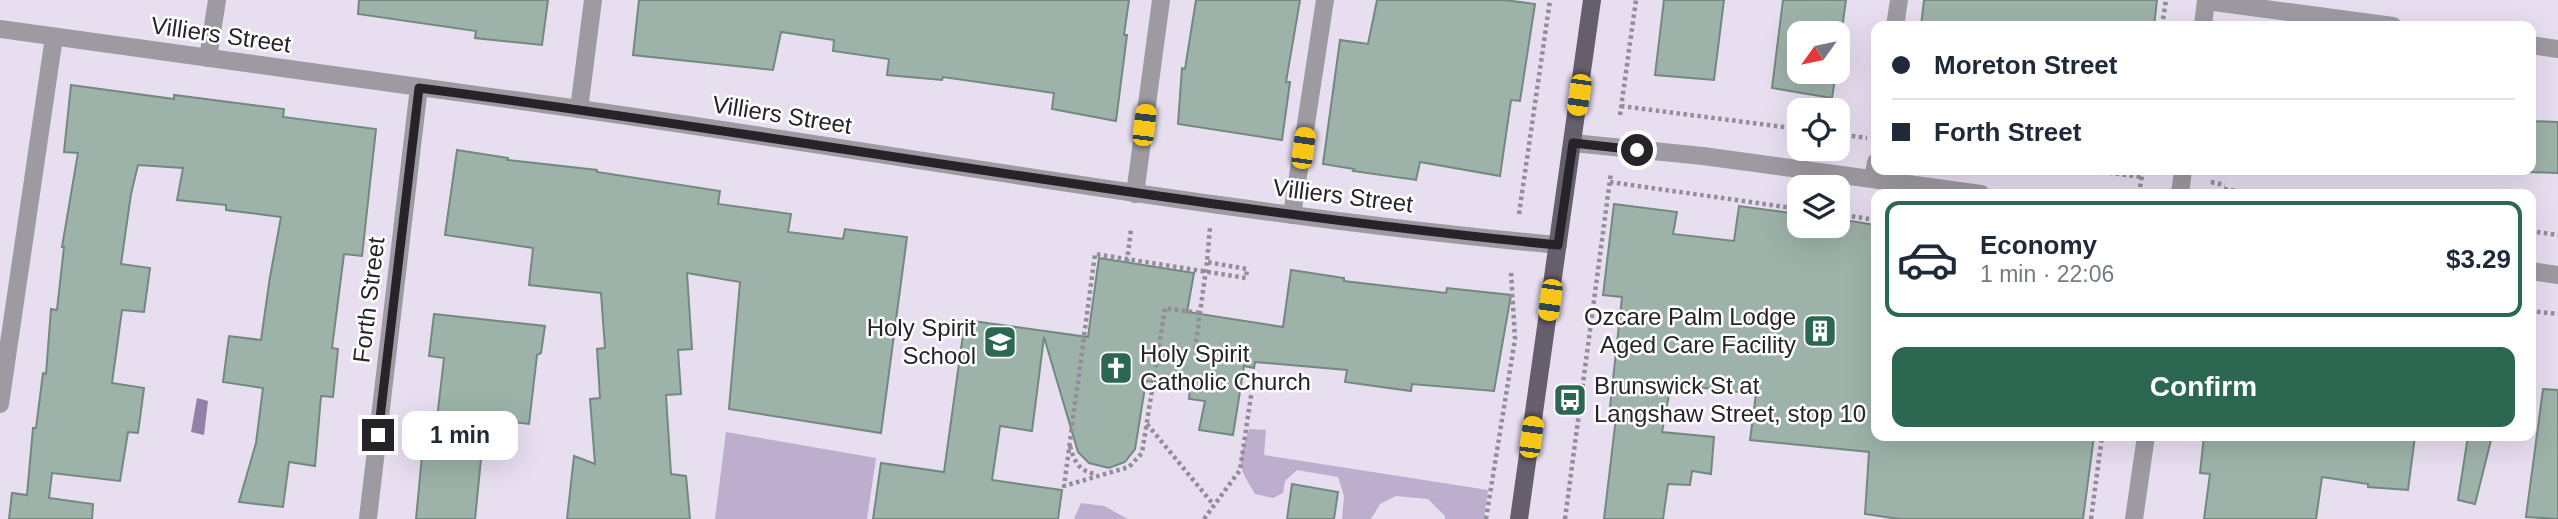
<!DOCTYPE html>
<html lang="en">
<head>
<meta charset="utf-8">
<style>
  body { margin:0; font-family:Helvetica,sans-serif; background:#f6f6f7; color:#1f2937; height:100vh; display:flex; flex-direction:column; font-size:26px; white-space:nowrap }
  * { box-sizing:border-box; margin:0 }
  p { font-size:23px; color:#747a83 }
  .icon { flex:none; width:38px; height:38px; fill:none; stroke:currentColor; stroke-width:2; stroke-linecap:round; stroke-linejoin:round }
  .map { position:relative; flex:1; overflow:hidden }
  .drawer { position:absolute; left:1871px; top:189px; width:665px; height:252px; display:flex; flex-direction:column; background:#fff; border-radius:14px; box-shadow:0 7px 28px #0002 }
  .drawer>* { flex:none }
  .hud { position:absolute; left:1871px; top:21px; width:665px; height:154px; border-radius:14px; box-shadow:0 7px 28px #0002; display:grid; align-content:center; height:154px; padding:0 21px; background:#fff }
  .needle { width:46px; rotate:237deg }
  .tools { position:absolute; left:1787px; top:21px; display:grid; gap:14px }
  .tools a { display:grid; place-items:center; width:63px; height:63px; border-radius:14px; background:#fff; box-shadow:0 7px 28px #0002; font-size:35px }
  .end { position:absolute; width:32px; height:32px; margin:-16px; border:9px solid #262329; background:#fff; box-shadow:0 0 0 4px #fff }
  .from { border-radius:50% }
  .bubble { position:absolute; height:49px; border-radius:14px; background:#fff; box-shadow:0 7px 28px #0002; font-size:23px; font-weight:700; line-height:49px; text-align:center }
  .car { position:absolute; width:21px; height:42px; margin:-21px -10px; border-radius:9px; box-shadow:0 0 5px 2px #0007; background:linear-gradient(#f5c518 24%,#345 0 40%,#f5c518 0 76%,#345 0 86%,#f5c518 0) }
  .hud b { display:flex; align-items:center; gap:24px; height:66px; font-size:26px }
  .hud b+b { border-top:2px solid #e0e1e3 }
  .hud i { width:18px; height:18px; background:#1f2937 }
  ul { padding:12px 0 0; list-style:none }
  li { display:flex; align-items:center; gap:21px; height:116px; margin:0 14px 10px; padding:0 7px; border:4px solid transparent; border-radius:14px }
  li div { flex:1 }
  li b { display:block; font-size:26px }
  li em { font-style:normal; font-weight:700 }
  li.current { border-color:#2b6751 }
  li>.icon { width:63px; height:63px; stroke-width:1.5 }
  .action { display:flex; gap:14px; margin-top:auto; padding:14px 21px }
  .action a { flex:1; height:80px; border-radius:14px; background:#2b6751; color:#fff; font-size:28px; font-weight:700; line-height:80px; text-align:center }
  .map>svg:first-child { display:block }
</style>
</head>
<body>
<div class="map">
<svg width="2558" height="519" viewBox="0 0 2558 519">
  <rect width="100%" height="100%" fill="#e7def0"/>
  <!-- green -->
  <g fill="#bdaecd">
    <path d="M1249,429L1266,430L1264,455L1488,490L1484,519H1445V516L1428,499L1396,496L1380,504L1371,519H1342L1344,496L1338,477L1297,470L1285,481L1283,493L1273,498L1255,494C1236,463 1238,464 1249,429Z"/>
    <path d="M726,432L876,458L867,519H715Z"/>
    <path d="M1081,503L1104,506L1128,519H1074Z"/>
  </g>
  <!-- water -->
  <path fill="#9381a5" d="M197,398L208,401L204,435L191,432Z"/>
  <!-- building -->
  <g fill="#9db2a9" stroke="#74887f" stroke-width="2">
    <path d="M359,0H548L542,45L475,38L476,31L358,14Z"/>
    <path d="M639,0H1129L1124,35H1127L1116,121L1052,109L1054,93L943,77L942,80L887,75L889,59L833,51L834,40L781,32L773,70L633,55Z"/>
    <path d="M1196,0H1300L1286,82H1290L1282,140L1178,124L1182,68L1185,69Z"/>
    <path d="M1377,0H1504L1535,4L1520,101L1511,100L1500,176L1420,162L1416,180L1353,171L1354,169L1323,164L1340,40L1368,44Z"/>
    <path d="M1664,0H1724L1714,80L1655,75Z"/>
    <path d="M1783,0H1846L1838,58V33H1799V72H1836L1832,98L1772,88Z"/>
    <path d="M1924,0H2157L2154,26H1921Z"/>
    <path d="M71,85L174,99V95L284,109L283,117L376,129L362,256L344,254L332,348L338,349L333,397L321,396L315,466L289,462L283,507L239,502L256,443L263,388L223,382L229,336L261,340L270,277L281,217L226,210V205L177,200L183,168L138,165L131,194L121,264L150,268L144,312L122,310L112,383L144,388L138,433L128,432L120,481L52,473L49,498L93,504L92,519H9L12,493L27,495L33,428H36L43,373L46,374L51,309L57,310L64,247H62L78,153L64,152Z"/>
    <path d="M2530,121L2558,122V173L2530,172Z"/>
    <path d="M457,150L508,158L507,160L597,170V172L720,191L718,204L791,214L788,232L843,239L845,229L907,237L881,433L729,409L740,282L687,273L692,349L678,350L681,394L666,395L671,474L686,476L690,519H567L574,456L595,464L590,399L600,398L597,349L605,348L601,293L529,285L533,248L445,235Z"/>
    <path d="M1614,204L1677,212L1673,234L1734,241L1739,206L1799,214V226H1838V219L1876,225V436H2094L2083,519H1899L1865,514L1869,452L1750,440L1756,394L1671,384L1662,432L1714,437L1711,474L1692,471L1690,485L1668,484L1663,519H1604L1617,409L1610,407L1622,297L1603,295Z"/>
    <path d="M1099,258L1194,273L1187,312L1283,327L1291,270L1344,278V281L1446,293L1447,288L1511,295L1494,391L1412,384L1411,391L1345,382L1347,370L1255,362L1254,368L1244,366L1233,435L1199,430L1205,401L1189,399L1190,387L1146,381L1135,449L1125,462L1109,468L1089,463L1078,452L1044,337L1032,431L1000,426L992,480L1062,490L1058,519H873L881,463L944,472L965,320L1088,337Z"/>
    <path d="M434,314L545,326L541,353L537,355L529,424L485,419L475,519H416L424,435L435,436L444,358L429,356Z"/>
    <path d="M2543,389L2558,390V519L2526,517Z"/>
    <path d="M2204,436H2415L2408,490L2368,487V484L2322,477L2316,519H2204L2210,474L2200,473Z"/>
    <path d="M2468,436H2492L2475,504L2458,500Z"/>
    <path d="M1292,484L1338,492L1334,519H1287Z"/>
  </g>
  <g fill="none" stroke-linecap="round" stroke-linejoin="round">
    <!-- path -->
    <g stroke="#938d9a" stroke-width="4.5" stroke-dasharray="3.5 3.5" stroke-linecap="butt">
      <path d="M2162,26L2166,0"/>
      <path d="M1621,106L1799,129"/>
      <path d="M1620,115L1636,0"/>
      <path d="M1838,134L1867,138"/>
      <path d="M2088,170L2142,177"/>
      <path d="M2144,170L2154,171"/>
      <path d="M1610,182L1799,209"/>
      <path d="M2211,182L2225,185"/>
      <path d="M2140,187L2143,170"/>
      <path d="M2224,189L2259,194"/>
      <path d="M1519,214L1550,0"/>
      <path d="M1838,214L1876,220"/>
      <path d="M2530,231L2558,235"/>
      <path d="M1127,262L1131,229"/>
      <path d="M2530,311L2558,314"/>
      <path d="M1199,313L1165,308L1142,453L1129,467L1064,486L1095,254L1246,278L1247,269L1207,262L1210,227"/>
      <path d="M1195,349L1207,262"/>
      <path d="M1147,424L1213,504"/>
      <path d="M1070,446C1074,461 1079,472 1097,474"/>
      <path d="M1204,519L1240,470L1252,389"/>
      <path d="M1486,519L1515,339L1511,272"/>
      <path d="M1565,519L1611,172"/>
      <path d="M2091,519L2102,436"/>
    </g>
    <!-- minor -->
    <g stroke="#9d9aa1" stroke-width="18">
      <path d="M2206,1L2393,26"/>
      <path d="M1895,26L1899,0"/>
      <path d="M2203,26L2206,0"/>
      <path d="M0,29C193,57 386,81 579,109C905,155 1230,215 1558,245"/>
      <path d="M2530,45L2558,49"/>
      <path d="M208,58L217,0"/>
      <path d="M579,109L593,0"/>
      <path d="M1573,143L1703,156L1981,194"/>
      <path d="M1873,179L1876,162"/>
      <path d="M1135,194L1161,0"/>
      <path d="M2180,194L2183,170"/>
      <path d="M1292,215L1325,0"/>
      <path d="M2530,271L2558,275"/>
      <path d="M0,404L54,37"/>
      <path d="M368,518L419,87"/>
      <path d="M2134,519L2146,436"/>
    </g>
    <!-- major -->
    <path stroke="#655e6b" stroke-width="18" d="M1519,519L1592,0"/>
  </g>
  <g fill="none" stroke-linecap="round" stroke-linejoin="round">
    <!-- route -->
    <path stroke="#262329" stroke-width="9" d="M378,435L419,88C799,137 1176,208 1558,245L1573,143L1637,150"/>
  </g>
  <!-- icons -->
  <defs>
    <symbol id="building-square" viewBox="-11 -11 22 22"><rect x="-9" y="-9" width="18" height="18" rx="4" fill="#2b6751" stroke="#fff"/><path d="M-4-6H4V6H1V3H-1V6H-4ZM-2.5-4.3h1.7v1.8h-1.7ZM.8-4.3h1.7v1.8H.8ZM-2.5-1h1.7V.8h-1.7ZM.8-1h1.7V.8H.8Z" fill="#fff"/></symbol>
    <symbol id="school-square" viewBox="-11 -11 22 22"><rect x="-9" y="-9" width="18" height="18" rx="4" fill="#2b6751" stroke="#fff"/><path d="M0-5L7-2L0 1L-7-2ZM-4 1L0 2.5L4 1V4Q0 6-4 4Z" fill="#fff"/></symbol>
    <symbol id="church-square" viewBox="-11 -11 22 22"><rect x="-9" y="-9" width="18" height="18" rx="4" fill="#2b6751" stroke="#fff"/><path d="M-1.2-6h2.4v3.5h3.3v2.4h-3.3V6h-2.4V-.1h-3.3v-2.4h3.3Z" fill="#fff"/></symbol>
    <symbol id="bus-square" viewBox="-11 -11 22 22"><rect x="-9" y="-9" width="18" height="18" rx="4" fill="#2b6751" stroke="#fff"/><path d="M-5-6H5V4H4V6H2V4H-2V6H-4V4H-5ZM-3.5-4V0h7V-4ZM-3.5 1.2v1.5H-2V1.2ZM2 1.2v1.5H3.5V1.2Z" fill="#fff"/></symbol>
  </defs>
  <g fill-rule="evenodd">
    <use href="#building-square" x="1801" y="312" width="38" height="38"/>
    <use href="#school-square" x="981" y="323" width="38" height="38"/>
    <use href="#church-square" x="1097" y="349" width="38" height="38"/>
    <use href="#bus-square" x="1551" y="381" width="38" height="38"/>
  </g>
  <g text-anchor="middle" stroke-width="5" stroke-linejoin="round" paint-order="stroke">
    <!-- street labels -->
    <g font-size="24" fill="#262329" stroke="#fff">
      <text transform="translate(221 35) rotate(8)" y="8">Villiers Street</text>
      <text transform="translate(782 115) rotate(9)" y="8">Villiers Street</text>
      <text transform="translate(1343 196) rotate(7)" y="8">Villiers Street</text>
      <text transform="translate(369 300) rotate(-83)" y="8">Forth Street</text>
    </g>
    <!-- poi labels -->
    <g font-size="24" fill="#262329" stroke="#fff" text-anchor="end">
      <text x="1796" y="325">Ozcare Palm Lodge<tspan x="1796" dy="28">Aged Care Facility</tspan></text>
      <text x="976" y="336">Holy Spirit<tspan x="976" dy="28">School</tspan></text>
      <text x="1140" y="362" text-anchor="start">Holy Spirit<tspan x="1140" dy="28">Catholic Church</tspan></text>
      <text x="1594" y="394" text-anchor="start">Brunswick St at<tspan x="1594" dy="28">Langshaw Street, stop 10</tspan></text>
    </g>
  </g>
</svg>
<div class="tools">
<a><svg class="needle" viewBox="-14 -14 28 28"><path d="M0-13l5 13h-10z" fill="#e53935"/><path d="M0 13l5-13h-10z" fill="#747a83"/></svg></a>
<a><svg class="icon" aria-label="locate" viewBox="0 0 24 24"><circle cx="12" cy="12" r="6"/><path d="M12 2v4M12 18v4M2 12h4M18 12h4"/></svg></a>
<a><svg class="icon" aria-label="layers" viewBox="0 0 24 24"><path d="M12 4l9 5-9 5-9-5zM3 14l9 5 9-5"/></svg></a>
</div>
<i class="end from" style="left:1637px;top:150px"></i>
<i class="end" style="left:378px;top:435px"></i>
<div class="bubble" style="left:402px;top:411px;width:116px">1 min</div>
<i class="car" style="left:1579px;top:95px;rotate:188deg"></i>
<i class="car" style="left:1144px;top:125px;rotate:7deg"></i>
<i class="car" style="left:1303px;top:148px;rotate:8deg"></i>
<i class="car" style="left:1550px;top:300px;rotate:188deg"></i>
<i class="car" style="left:1531px;top:437px;rotate:8deg"></i>
<div class="hud">
<b><i class="from"></i>Moreton Street</b>
<b><i></i>Forth Street</b>
</div>
<section class="drawer">
<ul>
<li class="current"><svg class="icon" aria-label="car" viewBox="0 0 24 24"><path d="M5 17H2v-5l4-1 3-4h7l3 4 3 1v5h-3M9 17h6M6 11h13"/><circle cx="7" cy="17" r="2"/><circle cx="17" cy="17" r="2"/></svg><div><b>Economy</b><p>1 min · 22:06</p></div><em>$3.29</em></li>
</ul>
<div class="action"><a>Confirm</a></div>
</section>
</div>
</body>
</html>
